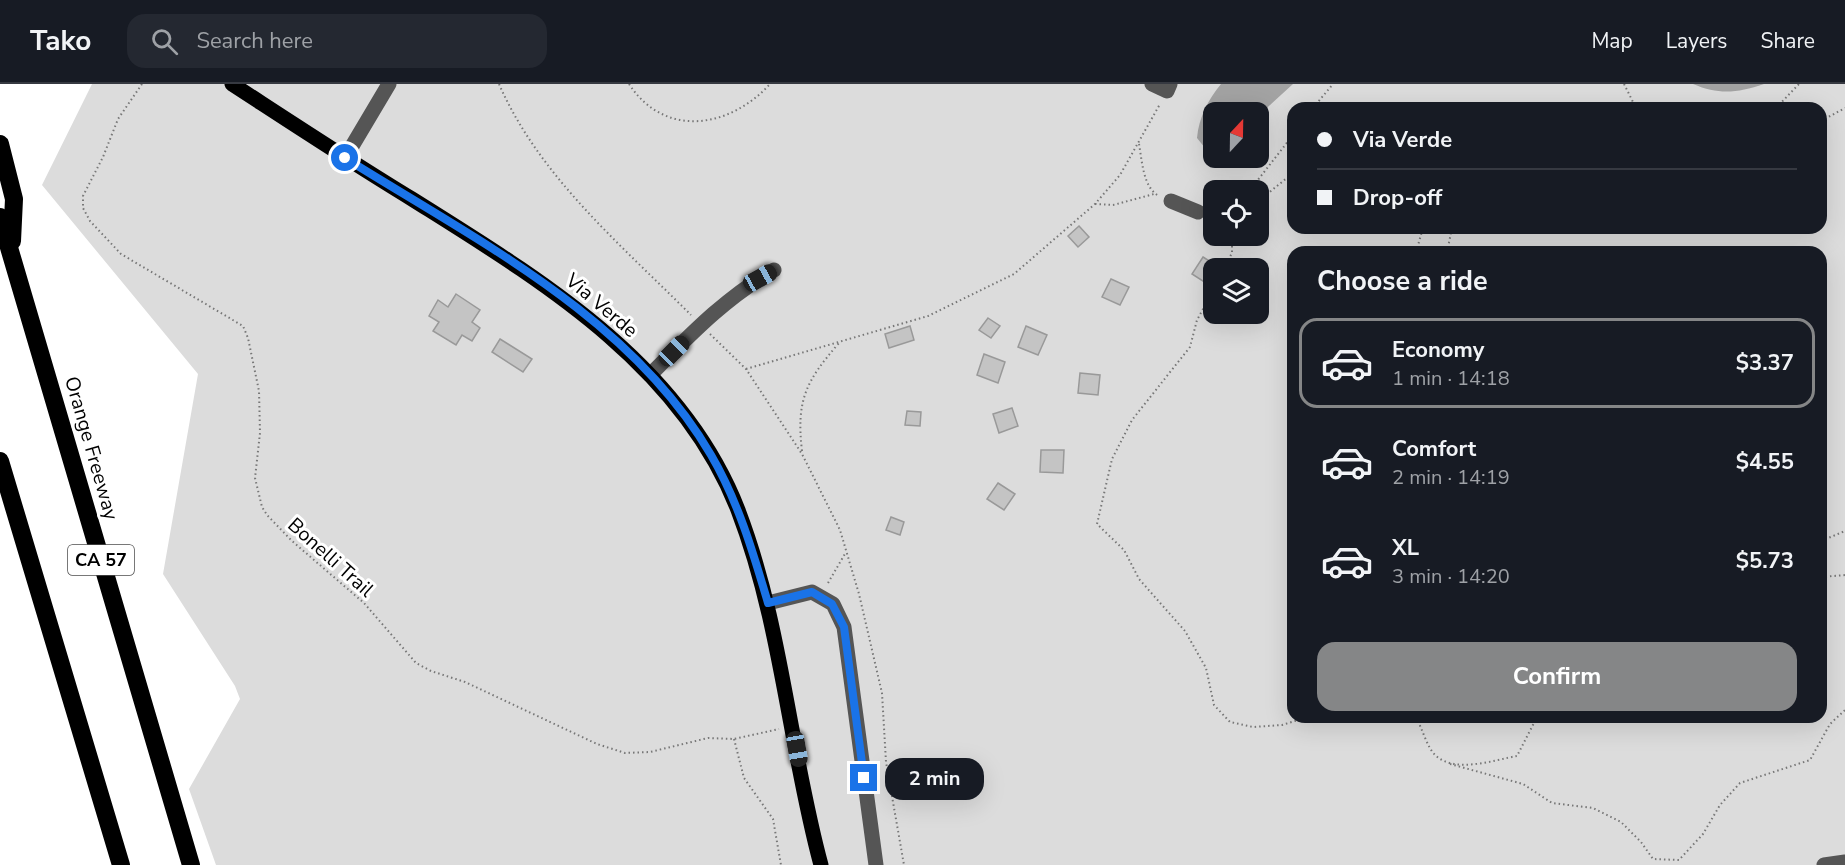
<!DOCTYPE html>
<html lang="en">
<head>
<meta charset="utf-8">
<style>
  body { margin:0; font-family:"Nunito Sans",sans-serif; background:#242831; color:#f1f3f6; height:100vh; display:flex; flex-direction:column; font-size:22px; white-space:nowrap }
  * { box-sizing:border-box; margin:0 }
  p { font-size:20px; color:#9ea1a6 }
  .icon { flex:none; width:33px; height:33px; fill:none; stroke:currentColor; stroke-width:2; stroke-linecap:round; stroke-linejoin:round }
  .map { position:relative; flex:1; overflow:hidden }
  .details { position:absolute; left:1287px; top:162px; width:540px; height:477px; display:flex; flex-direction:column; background:#171b24; border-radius:18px; box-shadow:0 6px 24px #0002 }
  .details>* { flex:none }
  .guide { position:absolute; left:1287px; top:18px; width:540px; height:132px; border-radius:18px; box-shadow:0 6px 24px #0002; display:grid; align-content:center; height:132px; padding:0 30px; background:#171b24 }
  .needle { width:39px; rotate:22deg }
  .tools { position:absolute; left:1203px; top:18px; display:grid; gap:12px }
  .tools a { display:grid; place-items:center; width:66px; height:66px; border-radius:12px; background:#171b24; box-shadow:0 6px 24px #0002; font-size:30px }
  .end { position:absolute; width:27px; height:27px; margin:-14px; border:8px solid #1a73e8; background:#fff; box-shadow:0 0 0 3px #fff }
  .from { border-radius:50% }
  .bubble { position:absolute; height:42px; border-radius:18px; background:#171b24; box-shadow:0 6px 24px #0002; font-size:20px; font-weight:700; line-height:42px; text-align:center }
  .car { position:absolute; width:18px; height:36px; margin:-18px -9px; border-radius:8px; box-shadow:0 0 4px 2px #0007; background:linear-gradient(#222 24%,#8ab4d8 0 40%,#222 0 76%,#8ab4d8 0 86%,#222 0) }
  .guide b { display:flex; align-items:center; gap:21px; height:57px; font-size:22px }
  .guide b+b { border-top:2px solid #363941 }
  .guide i { width:15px; height:15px; background:#f1f3f6 }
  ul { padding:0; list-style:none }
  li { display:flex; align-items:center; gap:18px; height:90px; margin:0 12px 9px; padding:0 18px; border:3px solid transparent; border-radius:18px }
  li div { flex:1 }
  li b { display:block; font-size:22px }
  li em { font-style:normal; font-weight:700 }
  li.active { border-color:#858687 }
  li>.icon { width:54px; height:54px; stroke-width:1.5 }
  h2 { padding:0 30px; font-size:27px; line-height:72px }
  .primary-button { display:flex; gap:12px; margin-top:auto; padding:12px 30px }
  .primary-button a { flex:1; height:69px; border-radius:18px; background:#858687; color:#fff; font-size:24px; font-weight:700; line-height:69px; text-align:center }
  header { display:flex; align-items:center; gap:36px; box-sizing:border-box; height:84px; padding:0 30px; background:#171b24; border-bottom:2px solid #363941 }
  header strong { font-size:28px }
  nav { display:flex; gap:33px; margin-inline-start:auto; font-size:21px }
  .search { width:420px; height:54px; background:#242831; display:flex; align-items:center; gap:15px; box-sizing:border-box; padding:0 21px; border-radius:18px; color:#9ea1a6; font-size:22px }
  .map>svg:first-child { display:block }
</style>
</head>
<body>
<header>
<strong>Tako</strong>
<div class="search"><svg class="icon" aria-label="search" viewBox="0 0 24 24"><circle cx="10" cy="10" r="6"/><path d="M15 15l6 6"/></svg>Search here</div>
<nav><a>Map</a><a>Layers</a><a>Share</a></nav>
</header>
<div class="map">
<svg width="1845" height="781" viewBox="0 0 1845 781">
  <rect width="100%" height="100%" fill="#fff"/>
  <!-- green -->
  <path fill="#dcdcdc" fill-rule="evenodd" d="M92,0H1845V781H216L189,705L240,615L235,602L163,490L198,290L42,101ZM1293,24H1821V144H1293ZM1214,28H1258V74H1214ZM1214,106H1258V152H1214ZM1293,168H1821V633H1293ZM1214,184H1258V230H1214Z"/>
  <!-- water -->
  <g fill="#a3a3a3">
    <path d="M1221,0H1293L1259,31L1258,28H1214L1213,65L1205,64L1197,54C1199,33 1208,16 1221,0Z"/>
    <path d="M1693,0H1764C1737,9 1719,11 1693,0Z"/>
  </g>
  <!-- building -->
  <g fill="#c4c4c4" stroke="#999" stroke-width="1.5">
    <path d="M1079,142L1089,153L1078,163L1068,152Z"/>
    <path d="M1203,173L1214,180V193L1209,201L1192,190Z"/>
    <path d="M1111,195L1129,203L1120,221L1102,213Z"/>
    <path d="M456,210L480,226L472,238L480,244L472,257L462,251L456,261L433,247L439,238L429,232L438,216L448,223Z"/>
    <path d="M988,234L1000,242L991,254L979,246Z"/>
    <path d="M910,242L914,256L889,264L885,250Z"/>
    <path d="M1026,242L1047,251L1038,271L1018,263Z"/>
    <path d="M500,255L532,275L523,288L492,268Z"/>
    <path d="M984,270L1005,278L998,299L977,291Z"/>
    <path d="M1080,289L1100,291L1098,311L1078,309Z"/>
    <path d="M1012,324L1018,342L999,349L993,330Z"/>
    <path d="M907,327L921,328L920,342L905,341Z"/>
    <path d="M1041,366H1064L1063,389L1040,388Z"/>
    <path d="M998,399L1015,410L1004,426L987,415Z"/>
    <path d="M891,433L904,438L900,451L886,446Z"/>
  </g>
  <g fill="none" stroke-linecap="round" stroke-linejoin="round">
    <!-- path -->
    <g stroke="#777" stroke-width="2" stroke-dasharray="1.5 3" stroke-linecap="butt">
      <path d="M142,0L118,35L103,73L83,112V124L90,137L121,170L243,242L248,254L259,307L260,349L255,394L262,423L267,431L292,457L364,519L416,579L431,587L465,598L597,660L625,669L650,668L708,654L734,655L779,645"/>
      <path d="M499,0C539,92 621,161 691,231"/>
      <path d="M629,0C665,55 730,44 770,0"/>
      <path d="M1624,0L1636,24"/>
      <path d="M1313,24L1333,0"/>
      <path d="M1480,24H1487"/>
      <path d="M1776,24L1799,0"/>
      <path d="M1821,37L1845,24"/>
      <path d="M1139,60C1142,76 1143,104 1159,112"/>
      <path d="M1250,106L1293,51"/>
      <path d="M1258,109L1266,111L1293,89"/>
      <path d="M1095,120L1113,121L1154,110"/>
      <path d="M1416,168L1423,144"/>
      <path d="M1447,168L1452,144"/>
      <path d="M1224,184L1232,169V152"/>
      <path d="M1214,205L1197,236L1190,263L1132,336L1112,375L1097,440L1124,466L1139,495L1185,547L1206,584L1214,621L1230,638L1253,643L1282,641L1308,633"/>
      <path d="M710,250L746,285L802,370L840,446L859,510L882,609L886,678L904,781"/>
      <path d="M746,285L928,232L1014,190L1095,120L1120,91L1160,20"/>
      <path d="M802,367C796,316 806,297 839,259"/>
      <path d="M1821,457L1845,447"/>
      <path d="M1821,493L1845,491"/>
      <path d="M828,499L846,468"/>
      <path d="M1416,633C1422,644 1427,663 1435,671C1455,690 1494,676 1517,672L1537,633"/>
      <path d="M734,655L744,694L773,735L781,781"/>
      <path d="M1450,680L1523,700L1552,719L1593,724L1621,738L1641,758L1653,775L1679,776L1703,750L1720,721L1740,699L1810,676L1830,640L1845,626"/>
    </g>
    <!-- minor -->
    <g stroke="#555" stroke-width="15">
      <path d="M1152,0L1167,7L1170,0"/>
      <path d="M345,74L389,0"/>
      <path d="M1171,117L1198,128"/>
      <path d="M650,291C689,252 726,213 774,186"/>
      <path d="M768,519L812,508L833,520L844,543L876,781"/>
      <path d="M1824,781L1845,778"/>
    </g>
    <!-- major -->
    <path stroke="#000" stroke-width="15" d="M232,0C292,39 351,78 412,115C539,195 681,279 738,426C782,541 789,663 821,781"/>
    <!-- highway -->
    <g stroke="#000" stroke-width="18">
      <path d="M0,60L14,115L12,157"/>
      <path d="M0,133L191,781"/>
      <path d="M0,377L121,781"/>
    </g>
  </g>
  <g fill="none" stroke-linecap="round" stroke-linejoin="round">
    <!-- route -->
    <path stroke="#1a73e8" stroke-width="8" d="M345,74C476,156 631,233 711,371C738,417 753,468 768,519L812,508L832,520L844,543L864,694"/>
  </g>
  <g text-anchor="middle" stroke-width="6" stroke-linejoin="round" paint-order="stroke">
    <!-- shield labels -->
    <rect fill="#fff" stroke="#4c4c4c" stroke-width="1.5" x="68" y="461" width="66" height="30" rx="4.5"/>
    <g font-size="18" font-weight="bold" fill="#000">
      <text x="101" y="482">CA 57</text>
    </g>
    <!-- street labels -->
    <g font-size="20" fill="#000" stroke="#fff">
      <text transform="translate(602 221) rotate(40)" y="7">Via Verde</text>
      <text transform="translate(92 364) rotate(74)" y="7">Orange Freeway</text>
      <text transform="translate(331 473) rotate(42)" y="7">Bonelli Trail</text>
    </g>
  </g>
</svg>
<div class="tools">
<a><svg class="needle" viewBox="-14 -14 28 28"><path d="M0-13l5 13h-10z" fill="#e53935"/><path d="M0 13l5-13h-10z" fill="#9ea1a6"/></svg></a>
<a><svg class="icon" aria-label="locate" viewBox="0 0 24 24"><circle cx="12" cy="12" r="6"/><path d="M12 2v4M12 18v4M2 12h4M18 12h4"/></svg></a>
<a><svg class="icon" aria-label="layers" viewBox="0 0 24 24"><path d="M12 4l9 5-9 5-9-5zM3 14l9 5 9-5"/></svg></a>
</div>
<i class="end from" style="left:345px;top:74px"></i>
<i class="end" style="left:864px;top:694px"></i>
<div class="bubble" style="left:885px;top:674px;width:99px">2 min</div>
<i class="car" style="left:760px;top:194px;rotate:61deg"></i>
<i class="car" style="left:674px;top:267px;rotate:45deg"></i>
<i class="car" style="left:797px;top:665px;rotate:170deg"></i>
<div class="guide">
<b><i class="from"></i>Via Verde</b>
<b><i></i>Drop-off</b>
</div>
<section class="details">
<h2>Choose a ride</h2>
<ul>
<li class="active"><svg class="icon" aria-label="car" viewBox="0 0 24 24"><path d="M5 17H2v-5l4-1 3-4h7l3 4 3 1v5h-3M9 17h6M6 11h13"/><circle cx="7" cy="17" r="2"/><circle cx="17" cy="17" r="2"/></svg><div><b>Economy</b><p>1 min · 14:18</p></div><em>$3.37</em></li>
<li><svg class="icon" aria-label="car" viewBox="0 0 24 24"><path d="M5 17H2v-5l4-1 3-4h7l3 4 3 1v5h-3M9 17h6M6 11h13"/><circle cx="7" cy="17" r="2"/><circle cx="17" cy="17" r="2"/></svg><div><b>Comfort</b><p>2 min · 14:19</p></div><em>$4.55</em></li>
<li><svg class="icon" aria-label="car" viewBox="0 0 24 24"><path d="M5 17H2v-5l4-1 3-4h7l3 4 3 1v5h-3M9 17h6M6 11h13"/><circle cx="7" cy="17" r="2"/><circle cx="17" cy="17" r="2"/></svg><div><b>XL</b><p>3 min · 14:20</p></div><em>$5.73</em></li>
</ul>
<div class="primary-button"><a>Confirm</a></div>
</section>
</div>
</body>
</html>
